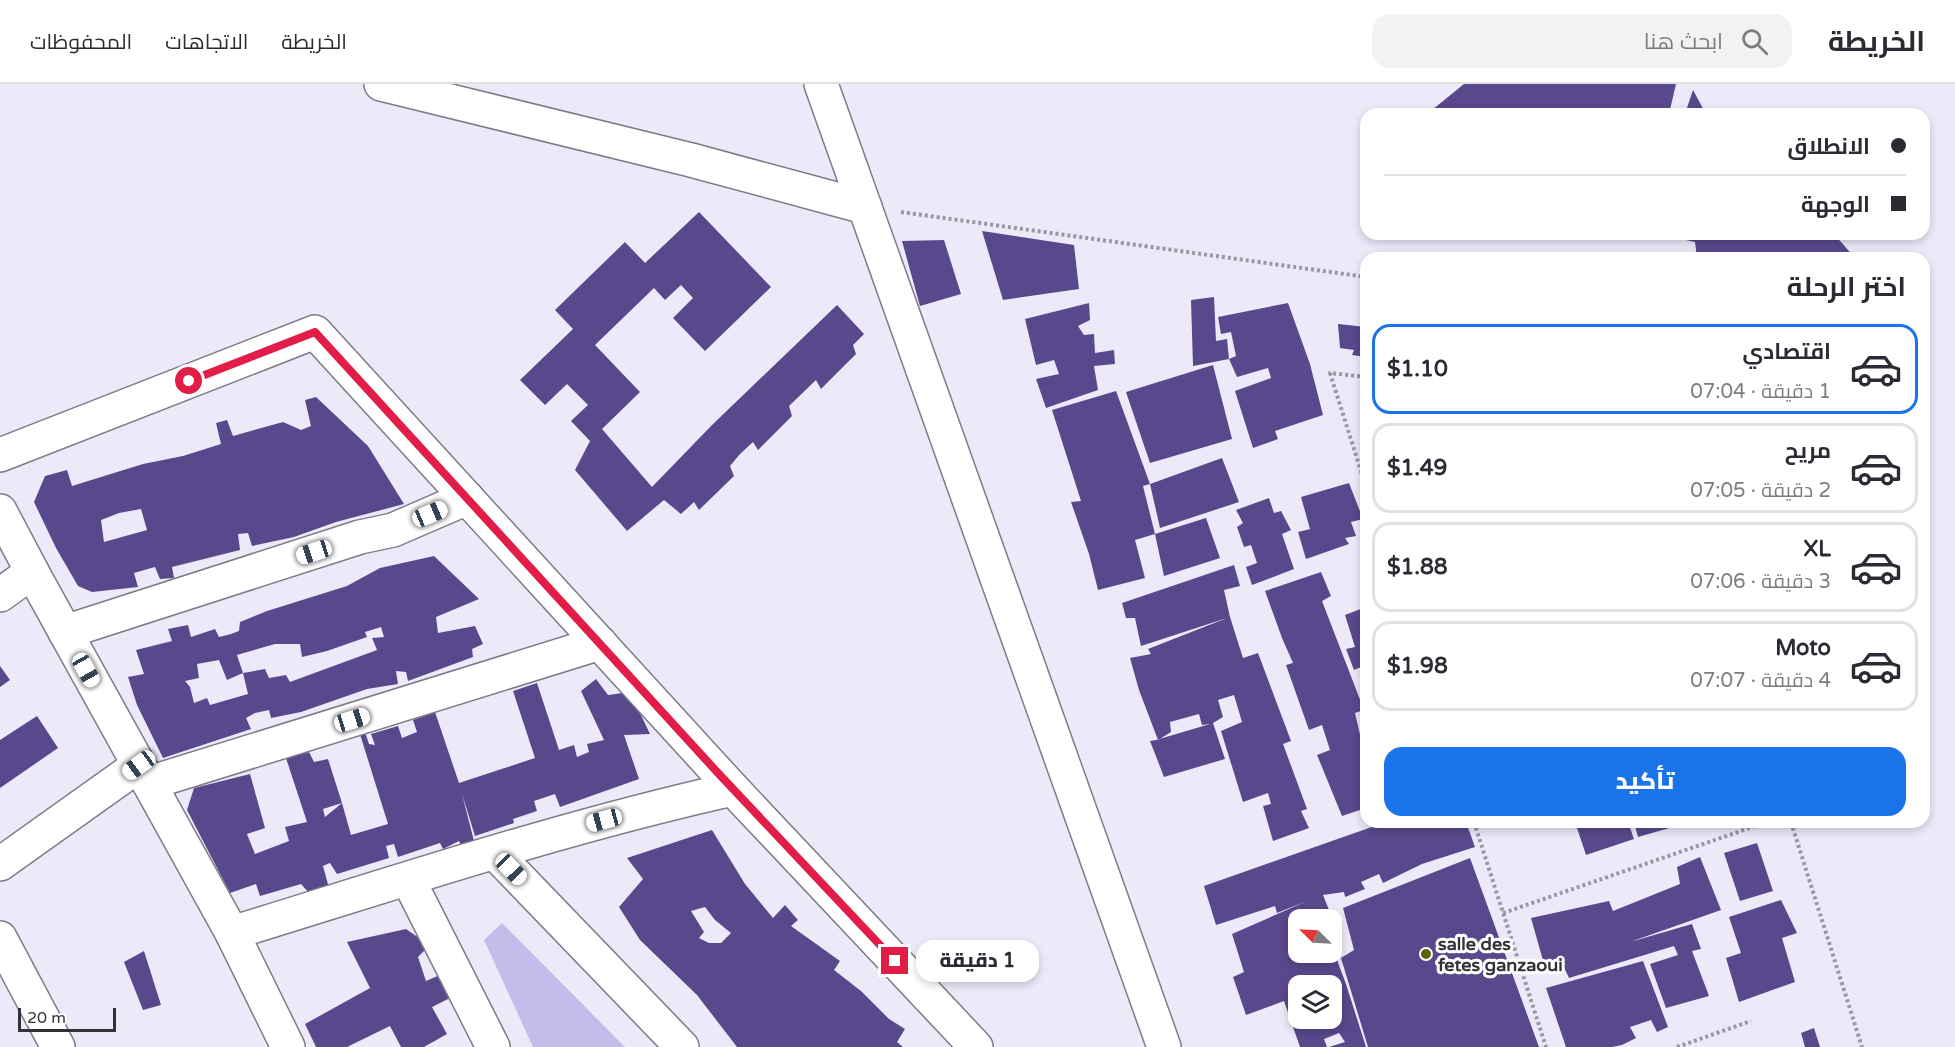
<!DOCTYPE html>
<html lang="ar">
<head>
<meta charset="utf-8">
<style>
  body { margin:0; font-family:"Varela Round",Cairo,sans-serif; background:#f2f2f3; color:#2b2b33; direction:rtl; height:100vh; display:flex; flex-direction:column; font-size:22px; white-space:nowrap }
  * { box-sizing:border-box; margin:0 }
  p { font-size:20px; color:#7c7c81 }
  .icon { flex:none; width:33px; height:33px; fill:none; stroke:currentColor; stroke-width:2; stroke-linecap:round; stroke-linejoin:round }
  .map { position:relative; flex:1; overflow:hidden; direction:ltr }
  .details { position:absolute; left:1360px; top:168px; width:570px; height:576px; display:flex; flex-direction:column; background:#fff; border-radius:18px; box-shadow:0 3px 9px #0003; direction:rtl }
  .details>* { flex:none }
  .guide { position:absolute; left:1360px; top:24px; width:570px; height:132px; border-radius:18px; box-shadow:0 3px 9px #0003; direction:rtl; display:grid; align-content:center; height:132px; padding:0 24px; background:#fff }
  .needle { width:39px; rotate:294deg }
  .buttons { position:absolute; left:1288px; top:825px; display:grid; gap:12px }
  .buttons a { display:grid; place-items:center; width:54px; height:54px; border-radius:12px; background:#fff; box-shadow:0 3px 9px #0003; font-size:30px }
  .scale { position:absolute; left:18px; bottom:15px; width:98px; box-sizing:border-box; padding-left:6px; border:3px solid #333238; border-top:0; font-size:16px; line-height:21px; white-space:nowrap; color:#333238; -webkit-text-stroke:4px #fff; paint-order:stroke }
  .end { position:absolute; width:27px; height:27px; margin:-14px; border:8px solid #e11d48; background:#fff; box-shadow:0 0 0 3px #fff }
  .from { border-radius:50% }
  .bubble { position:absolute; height:42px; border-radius:18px; background:#fff; box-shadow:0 3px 9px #0003; font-size:20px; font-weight:800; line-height:42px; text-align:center; direction:rtl }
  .car { position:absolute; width:18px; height:36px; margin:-18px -9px; border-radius:8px; box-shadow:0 0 4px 2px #0007; background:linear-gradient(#fff 24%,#345 0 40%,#fff 0 76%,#345 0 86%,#fff 0) }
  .guide b { display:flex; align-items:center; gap:21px; height:57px; font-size:22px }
  .guide b+b { border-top:2px solid #e1e1e2 }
  .guide i { width:15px; height:15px; background:#2b2b33 }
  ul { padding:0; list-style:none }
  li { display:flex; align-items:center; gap:18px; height:90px; margin:0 12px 9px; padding:0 12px; border:3px solid #e1e1e2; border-radius:18px }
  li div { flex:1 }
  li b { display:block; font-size:22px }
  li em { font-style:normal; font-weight:800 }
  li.current { border-color:#1a73e8 }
  li>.icon { width:54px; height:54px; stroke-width:1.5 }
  h2 { padding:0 24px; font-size:27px; line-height:72px }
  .button { display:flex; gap:12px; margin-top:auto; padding:12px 24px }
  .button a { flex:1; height:69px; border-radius:18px; background:#1a73e8; color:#fff; font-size:24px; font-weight:800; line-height:69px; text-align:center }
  header { display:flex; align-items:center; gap:36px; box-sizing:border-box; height:84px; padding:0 30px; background:#fff; border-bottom:2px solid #e1e1e2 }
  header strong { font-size:28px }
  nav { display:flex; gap:33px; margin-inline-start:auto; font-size:21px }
  .search { width:420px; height:54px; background:#f2f2f3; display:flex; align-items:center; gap:15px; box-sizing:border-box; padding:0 21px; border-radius:18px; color:#7c7c81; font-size:22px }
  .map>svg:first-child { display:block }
</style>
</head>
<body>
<header>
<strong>الخريطة</strong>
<div class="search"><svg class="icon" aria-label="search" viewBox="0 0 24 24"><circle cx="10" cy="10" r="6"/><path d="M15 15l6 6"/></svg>ابحث هنا</div>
<nav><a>الخريطة</a><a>الاتجاهات</a><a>المحفوظات</a></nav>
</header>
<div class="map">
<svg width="1955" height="963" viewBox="0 0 1955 963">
  <rect width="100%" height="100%" fill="#eceaf9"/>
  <!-- green -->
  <path fill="#c5bcec" d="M502,839L625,963H533L484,856Z"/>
  <!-- building -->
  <g fill="#5a488c" fill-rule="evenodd">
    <path d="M1464,0H1676L1669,30H1427Z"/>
    <path d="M1693,6L1706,30H1685Z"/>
    <path d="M699,128L771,203L705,267L673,234L693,214L681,201L665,216L654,204L595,261L640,308L602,345L652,403L712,341L837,221L864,250L853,261L856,270L821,305L816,296L789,322L792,332L758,366L753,358L740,370L730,382L734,392L699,426L694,418L681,430L664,416L627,447L575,386L590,357L571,337L588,321L567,300L545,321L520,296L573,245L555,226L625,158L645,179Z"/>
    <path d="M982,147L1074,161L1079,205L1003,216Z"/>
    <path d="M1658,150H1834L1855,174H1697L1695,158Z"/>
    <path d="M944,156L961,210L920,222L902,157Z"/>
    <path d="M1214,213L1216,257L1227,255L1229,275L1193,282L1191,216Z"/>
    <path d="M1089,219L1090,236L1078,242L1084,251L1094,250L1095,269L1114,266L1115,280L1094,282L1098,306L1046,324L1036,295L1059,290L1054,276L1036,281L1025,235Z"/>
    <path d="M1288,219L1310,280L1323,331L1275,347L1278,355L1253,364L1235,307L1271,294L1268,284L1237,293L1229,275L1236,272L1231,248L1221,250L1218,233Z"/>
    <path d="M1338,240L1366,243V273L1352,271L1354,266L1340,264Z"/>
    <path d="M1213,281L1232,355L1150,379L1126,308Z"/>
    <path d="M1116,307L1150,400L1222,374L1239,418L1160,444L1150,400L1143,402L1155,450L1135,456L1145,494L1098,506L1089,470L1071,418L1081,417L1052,326Z"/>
    <path d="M316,313L368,362L404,420L336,438L294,453L252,462L248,449L238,450L240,466L172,483L174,494L160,495L155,483L134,489L138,503L92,508L78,502L56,464L34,418L45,392L67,386L72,402L143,380L183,372L221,360L216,339L227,336L233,352L283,338L301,346L311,342L305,316ZM141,425L147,446L104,458L101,436L119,429Z"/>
    <path d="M1349,399L1363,435L1351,438L1356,452L1345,454L1349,460L1306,475L1298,448L1310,445L1301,413Z"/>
    <path d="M1269,414L1274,429L1281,427L1291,446L1282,450L1294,485L1252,501L1246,483L1257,479L1251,461L1244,463L1237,443L1243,439L1236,426Z"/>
    <path d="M1206,434L1220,474L1164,492L1155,450Z"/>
    <path d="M434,472L479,515L436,533L438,549L475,542L483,560L472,565L473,573L408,597L406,588L396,587L398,600L367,605L301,628L271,634L269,626L255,629L246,634L251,645L163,674L137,621L128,593L144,590L136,566L172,557L168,545L188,541L191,553L215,545L219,553L231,550L239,547L240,538L267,527L347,502L380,484ZM381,543L384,553L372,554L377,566L290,598L286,591L269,594L265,585L243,589L248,610L210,621L207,614L194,619L190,603L185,597L199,594L197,580L219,576L227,596L243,589L237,571L275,560H300L302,573L327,567L367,553L365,548Z"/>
    <path d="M1234,481L1240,502L1224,506L1230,533L1243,574L1258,569L1291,657L1283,660L1307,725L1301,727L1309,744L1273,757L1263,722L1271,720L1268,709L1243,718L1221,647L1242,638L1234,611L1218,616L1223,633L1213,639L1225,675L1164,693L1150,657L1156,656L1210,640L1202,641L1199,630L1170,638L1171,648L1158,656L1139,606L1130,574L1151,570L1148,565L1227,534L1141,562L1135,534H1126L1122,519Z"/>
    <path d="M1321,488L1331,512L1322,517L1364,626L1355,629L1361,655L1366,653V724L1342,732L1317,671L1330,666L1322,641L1309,646L1286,581L1293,579L1282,554L1265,507Z"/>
    <path d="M1366,523V581L1354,586L1346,565L1355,563L1345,531Z"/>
    <path d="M0,582L10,596L0,603Z"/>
    <path d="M596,595L608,611L630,608L650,650L624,651L639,695L560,723L555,710L534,717L537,727L513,735L514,739L475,752L462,710L475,761L463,765L459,757L443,765L440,759L398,773L394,760L386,762L389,774L337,790L330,779L323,782L329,804L310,810L301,800L260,812L256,800L230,809L187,726L194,704L250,690L265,744L247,750L255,770L289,757L285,743L307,738L286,674L309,668L314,678L328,675L342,719L323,725L325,733L342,719L351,751L388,740L359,647L364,645L369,660L375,661L371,650L398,642L402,654L417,648L413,636L435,628L459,699L535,674L513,607L537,599L559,666L574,661L577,673L589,668L587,660L604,656L581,607Z"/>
    <path d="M37,632L58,664L0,704V656Z"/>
    <path d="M1386,738H1466L1475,763L1422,780L1383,799L1379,790L1361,798L1365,805L1345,813L1344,808L1323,811L1340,853L1332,855V836H1299V868H1334L1346,900L1366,963H1329L1345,958L1339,949L1324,955L1327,963H1300L1284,917L1246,931L1233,893L1244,888L1232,850L1307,817L1277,829L1275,822L1216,841L1204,802ZM1299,902H1332V934H1299Z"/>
    <path d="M1575,738H1628L1634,755L1586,771Z"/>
    <path d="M1634,738H1687V739L1638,753Z"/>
    <path d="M712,746L745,800L773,834L785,821L798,836L791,842L840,877L834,886L861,907L889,935L905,945L897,958L903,963H737L697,911L640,856L619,823L643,795L627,774ZM705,823L715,836L731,849L721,859H709L699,854L704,848L691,827Z"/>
    <path d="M1757,759L1773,807L1740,817L1724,769Z"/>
    <path d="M1700,773L1721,826L1630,858L1692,840L1701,865L1692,867L1709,912L1666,924L1650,880L1678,871L1674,862L1569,894L1560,875L1544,880L1531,834L1609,817L1613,827L1680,800L1677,783Z"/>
    <path d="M1470,774L1539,963H1368L1341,874L1354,866L1343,824Z"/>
    <path d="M1781,816L1797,849L1782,854L1795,898L1739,918L1726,874L1741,869L1729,833Z"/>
    <path d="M406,845L419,854L426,865L418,873L426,897L440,891L450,914L432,923L447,950L424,963H401L390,942L347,963H316L305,940L370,904L347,858Z"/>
    <path d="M144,867L161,921L143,926L124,878Z"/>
    <path d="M1643,877L1668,943L1657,948L1651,936L1630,943L1636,954L1622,961L1612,963H1566L1546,904Z"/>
    <path d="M1814,944L1820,963H1805L1801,949Z"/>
  </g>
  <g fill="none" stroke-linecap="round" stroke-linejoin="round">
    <defs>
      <g id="minor">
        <path d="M381,0L691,76L865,123"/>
        <path d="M821,0L1164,963"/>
        <path d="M0,371L315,248L733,705L976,963"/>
        <path d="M0,427L37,497L232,849L288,963"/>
        <path d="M0,511L32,488"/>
        <path d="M65,548L360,453L393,446L467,414"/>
        <path d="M149,699L600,559"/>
        <path d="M495,769L682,963"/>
        <path d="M0,780L139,681"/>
        <path d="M408,795L493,963"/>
        <path d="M232,849C398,798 563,743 733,705"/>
        <path d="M0,854L58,963"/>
      </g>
    </defs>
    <!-- minor casing -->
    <use href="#minor" stroke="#7e7b89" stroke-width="36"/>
    <!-- path -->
    <g stroke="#9897a2" stroke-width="4" stroke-dasharray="3 3" stroke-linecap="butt">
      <path d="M901,128L1366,193"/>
      <path d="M1366,293L1330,289L1366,403"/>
      <path d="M1474,738L1546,963"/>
      <path d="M1791,738L1862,963"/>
      <path d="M1503,829L1767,738"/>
      <path d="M1677,963L1751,937"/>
    </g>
    <!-- minor -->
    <use href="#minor" stroke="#fff" stroke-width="33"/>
  </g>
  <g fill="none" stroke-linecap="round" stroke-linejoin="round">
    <!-- route -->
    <path stroke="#e11d48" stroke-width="8" d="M189,297L315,248L718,689L895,877"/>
  </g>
  <!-- markers -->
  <circle fill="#5e6300" stroke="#fff" stroke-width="2" cx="1426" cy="870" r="6"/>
  <g text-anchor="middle" stroke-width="6" stroke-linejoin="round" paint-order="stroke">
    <!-- poi labels -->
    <g font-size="18" font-weight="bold" fill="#333238" stroke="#fff" text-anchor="start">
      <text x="1438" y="866">salle des<tspan x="1438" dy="21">fetes ganzaoui</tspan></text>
    </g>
  </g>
</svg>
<div class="buttons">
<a><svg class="needle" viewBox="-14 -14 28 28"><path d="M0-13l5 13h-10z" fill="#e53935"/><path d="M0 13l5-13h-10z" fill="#7c7c81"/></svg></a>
<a><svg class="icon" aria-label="layers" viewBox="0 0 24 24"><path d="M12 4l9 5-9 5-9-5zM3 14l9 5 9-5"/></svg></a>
</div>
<div class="scale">20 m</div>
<i class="end from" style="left:189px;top:297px"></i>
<i class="end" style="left:895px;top:877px"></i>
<div class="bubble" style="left:916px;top:856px;width:123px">1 دقيقة</div>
<i class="car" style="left:430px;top:430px;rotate:67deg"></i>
<i class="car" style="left:314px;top:468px;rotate:252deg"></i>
<i class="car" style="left:86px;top:586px;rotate:151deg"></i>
<i class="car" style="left:352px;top:636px;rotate:73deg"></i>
<i class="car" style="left:139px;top:681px;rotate:234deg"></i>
<i class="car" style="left:604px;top:736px;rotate:255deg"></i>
<i class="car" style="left:511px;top:785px;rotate:136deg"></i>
<div class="guide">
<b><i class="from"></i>الانطلاق</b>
<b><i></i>الوجهة</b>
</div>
<section class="details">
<h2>اختر الرحلة</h2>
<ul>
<li class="current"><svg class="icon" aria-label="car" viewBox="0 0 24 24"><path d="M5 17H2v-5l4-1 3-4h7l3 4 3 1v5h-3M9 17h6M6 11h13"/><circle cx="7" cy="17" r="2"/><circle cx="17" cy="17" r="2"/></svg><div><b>اقتصادي</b><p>1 دقيقة · 07:04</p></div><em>$1.10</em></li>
<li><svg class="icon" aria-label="car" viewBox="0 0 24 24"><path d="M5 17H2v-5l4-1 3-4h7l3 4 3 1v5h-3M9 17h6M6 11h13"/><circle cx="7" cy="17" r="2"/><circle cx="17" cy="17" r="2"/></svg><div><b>مريح</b><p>2 دقيقة · 07:05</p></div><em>$1.49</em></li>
<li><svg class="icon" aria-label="car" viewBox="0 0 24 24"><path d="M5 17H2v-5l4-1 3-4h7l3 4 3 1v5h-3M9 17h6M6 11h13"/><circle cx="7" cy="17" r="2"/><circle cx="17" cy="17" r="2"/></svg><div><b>XL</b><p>3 دقيقة · 07:06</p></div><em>$1.88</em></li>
<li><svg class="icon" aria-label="car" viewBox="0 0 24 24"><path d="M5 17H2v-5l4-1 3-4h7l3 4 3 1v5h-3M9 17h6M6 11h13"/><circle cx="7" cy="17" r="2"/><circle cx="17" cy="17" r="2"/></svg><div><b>Moto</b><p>4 دقيقة · 07:07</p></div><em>$1.98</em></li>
</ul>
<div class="button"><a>تأكيد</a></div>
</section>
</div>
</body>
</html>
